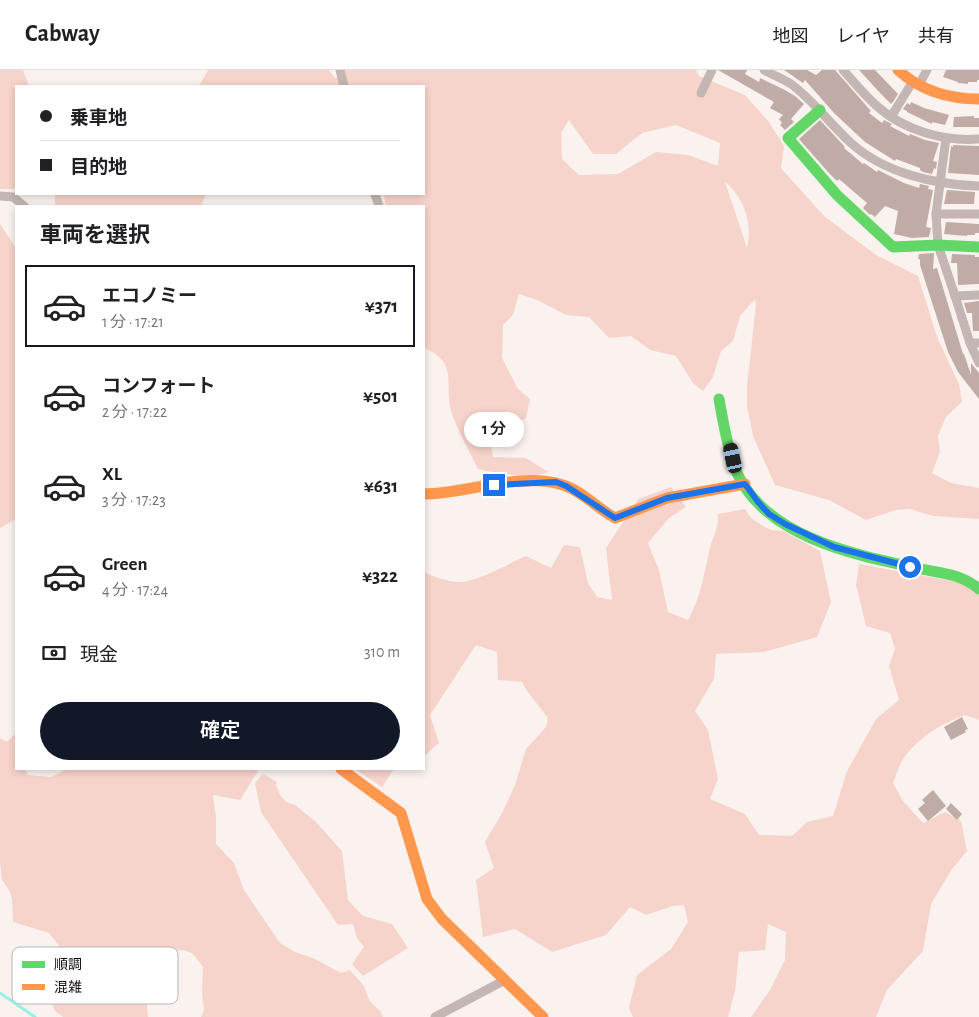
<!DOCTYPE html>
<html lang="ja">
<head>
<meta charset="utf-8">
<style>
  body { margin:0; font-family:"Alegreya Sans","Noto Sans JP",sans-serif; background:#f2f2f2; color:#202124; height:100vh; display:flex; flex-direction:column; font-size:19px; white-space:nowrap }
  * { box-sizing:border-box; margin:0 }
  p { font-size:16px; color:#757577 }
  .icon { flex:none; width:28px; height:28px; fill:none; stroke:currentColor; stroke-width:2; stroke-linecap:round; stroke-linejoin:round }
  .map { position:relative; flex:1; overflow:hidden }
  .side { position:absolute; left:15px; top:135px; width:410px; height:565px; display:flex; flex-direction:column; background:#fff; border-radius:0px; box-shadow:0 2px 8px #0003 }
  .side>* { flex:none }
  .top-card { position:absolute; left:15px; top:15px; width:410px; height:110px; border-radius:0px; box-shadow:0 2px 8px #0003; display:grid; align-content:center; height:110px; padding:0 25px; background:#fff }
  .end { position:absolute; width:22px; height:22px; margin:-11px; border:6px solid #1a73e8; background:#fff; box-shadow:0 0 0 2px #fff }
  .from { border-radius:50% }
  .bubble { position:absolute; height:35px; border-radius:18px; background:#fff; box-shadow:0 2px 8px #0003; font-size:16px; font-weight:600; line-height:35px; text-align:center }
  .car { position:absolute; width:15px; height:30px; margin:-15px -8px; border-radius:6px; box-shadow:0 0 4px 1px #0007; background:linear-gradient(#222 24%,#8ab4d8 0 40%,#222 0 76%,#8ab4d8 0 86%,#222 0) }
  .top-card b { display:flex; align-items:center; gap:18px; height:48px; font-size:19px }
  .top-card b+b { border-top:1px solid #e0e0e0 }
  .top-card i { width:12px; height:12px; background:#202124 }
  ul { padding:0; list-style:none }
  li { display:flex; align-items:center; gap:15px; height:82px; margin:0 10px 8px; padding:0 15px; border:2px solid transparent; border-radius:0px }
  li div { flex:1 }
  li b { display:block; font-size:19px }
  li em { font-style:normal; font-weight:600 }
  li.on { border-color:#111827 }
  li>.icon { width:45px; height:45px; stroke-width:1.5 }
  h2 { padding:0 25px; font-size:22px; line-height:60px }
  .pay { display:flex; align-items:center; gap:12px; height:55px; padding:0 25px; font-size:19px }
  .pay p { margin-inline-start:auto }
  .button { display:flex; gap:10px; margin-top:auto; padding:10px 25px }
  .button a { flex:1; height:58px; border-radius:30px; background:#111827; color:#fff; font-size:20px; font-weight:600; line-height:58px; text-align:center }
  header { display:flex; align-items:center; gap:30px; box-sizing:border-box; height:70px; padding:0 25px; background:#fff; border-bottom:1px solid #e0e0e0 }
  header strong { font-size:24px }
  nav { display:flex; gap:28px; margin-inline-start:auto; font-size:18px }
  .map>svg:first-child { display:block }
</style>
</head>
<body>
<header>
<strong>Cabway</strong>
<nav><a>地図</a><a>レイヤ</a><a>共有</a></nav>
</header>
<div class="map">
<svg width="979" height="947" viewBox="0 0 979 947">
  <rect width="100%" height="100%" fill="#faf2ef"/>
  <!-- green -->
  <g fill="#f7d4cb" fill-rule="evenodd">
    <path d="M0,0H23L29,16H16V116L14,119H0Z"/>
    <path d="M208,0H329L335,8L345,5V0H696L699,6L745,25L769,52L784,76L781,98L824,146L876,185L918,206L937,267L959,314L962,332L946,347L938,366L940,382L932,403L951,413L979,418V449L933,446L910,439L896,440L866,450L829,430L775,415L753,366L747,336V316L756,234L755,229L740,246L733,271L721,281L713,307L703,321L693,313L676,286L650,280L631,266L609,268L589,247L566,245L537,230L519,224L513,245L503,255L502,288L518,319L530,329L526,348C514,356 501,358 489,364L493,387L526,388L548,402C530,410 497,403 478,399C470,382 456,358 451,341C444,313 459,293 424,278V136H386L384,127L382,124H424V16H199ZM569,50L593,84H616L642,63L676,55L720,73L718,96L688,85L656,82L618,104L579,105L562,89L561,63ZM725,112C744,127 753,154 747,178Z"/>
    <path d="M55,124H206L201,136H55Z"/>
    <path d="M0,154L16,178V449L0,458Z"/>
    <path d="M671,417L686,437L669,448L648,473L659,500L668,542L688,550C701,527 704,503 710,478C714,463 718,461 718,444L745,439L751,448L763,456L771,460L783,461L820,481L831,532L817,567L764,582L716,584L714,609L695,641L708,660L718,709L710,729L745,744L759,765L792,766L807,752L833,746L847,701L876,649L899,630L889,596L895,579L890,563L866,556L856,515L859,494L963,513L979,520V650L965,645C940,654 916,669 902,691C898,698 896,706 893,713L903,731L923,753L945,742L961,751L967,781L952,799L931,834L923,881L887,920L876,947H751L770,920L785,890L786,862L768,854L765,880L739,882L735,921L728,947H633L629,938L637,905L671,879L688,852L684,835L673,836L646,845L630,837L606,865L552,882L515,859L483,867L476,810L494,798L485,772L502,743L515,715L526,679L546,657L548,648L527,621L522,612L498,610L497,582L476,575L430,645L439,673L424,686V502C434,507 446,511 457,512C473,514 510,493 526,486L551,498L564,475L580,477L588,513L597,527L612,530L606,478L638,429Z"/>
    <path d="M16,663V699H25L28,705L51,707L67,699H257L258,701L240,730L213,725L216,748V774L234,793L244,820L280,873L295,882L313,888L341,903L350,900L364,916L369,930L380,941L383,947H201L204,940L202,923L203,897L192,883L182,880L162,883L157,894L145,912L148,947H63L55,941L49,927L61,900L60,877L49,863L13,852L12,829L9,820L2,810L0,793V668L7,672Z"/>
    <path d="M355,699H396H394L382,717Z"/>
    <path d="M263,704L277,712L276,715L280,725L286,732L295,735L316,752L342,781L348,830L363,846L392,854L408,878L363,906L352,894L364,877L357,868L353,854L338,855L261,742L255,713Z"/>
  </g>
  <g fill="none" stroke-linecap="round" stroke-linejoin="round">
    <!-- stream -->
    <path stroke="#95f0e9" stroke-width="3" d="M0,923L35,947"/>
  </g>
  <!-- building -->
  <g fill="#c0aba6">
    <path d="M718,0H747L745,4L759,12L760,8L785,20L795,26L804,34L791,49L794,52L785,60L780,55L782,53L779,49L783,45L770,38L774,32Z"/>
    <path d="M784,0H807L816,5L822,0H835L871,41L869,43L882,53L884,50L892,54L890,56L909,66L910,64L925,70L939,73L933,91L937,92L936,99L934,98L932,104L923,102L920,100V98L896,89L895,91L865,72L834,43L805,10L803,13Z"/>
    <path d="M859,0H875L898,24L893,32L891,34L881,24Z"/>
    <path d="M946,0H979V10H977V12H968V14L958,13V12L943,7Z"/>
    <path d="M911,32L924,38L949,45L945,55L932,52V54L907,42V41L903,39L907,33L910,35Z"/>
    <path d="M974,46V48H979V57H953L954,47Z"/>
    <path d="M820,50L845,77L844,78L863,94L864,93L877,102L878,100L904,113L919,118L920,114L929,116L928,119L933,120L926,157L931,158L929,167L912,168L894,164L898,141L885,136L875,147L871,144L870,145L863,138L867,133L839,109L837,111L828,102L799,69Z"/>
    <path d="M953,75L979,76V105L948,103L951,76L953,77Z"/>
    <path d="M947,120L975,122L974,134H944Z"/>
    <path d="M946,152L979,154V163H975V165H967V166L944,164Z"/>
    <path d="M934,183L933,199L937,198L963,284H964L971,305V293L979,303V329L958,302L948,282L920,195V189H918L919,184Z"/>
    <path d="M952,184L975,185V187H979V214L958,215L957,193H951Z"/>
    <path d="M979,231V261H973L972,243H967L964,233Z"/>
    <path d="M962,647L968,659L965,660L966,662L951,670L944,657Z"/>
    <path d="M933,720L946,736L928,751L918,739L925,733L922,730Z"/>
    <path d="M951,733L962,744L957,750L946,739Z"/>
  </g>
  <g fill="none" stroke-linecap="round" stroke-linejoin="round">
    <!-- street -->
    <g stroke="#c3b6b3" stroke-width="9">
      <path d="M340,0L344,16"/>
      <path d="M764,0C773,5 783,9 791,14C814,31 830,54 851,73C884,103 936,115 979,116"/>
      <path d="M843,0C854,12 865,26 878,37C904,60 944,72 979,69"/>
      <path d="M919,15L927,0"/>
      <path d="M701,23L712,0"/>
      <path d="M891,47L913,11"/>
      <path d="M946,68L936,144L938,175L955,226L979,225"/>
      <path d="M375,124L379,136"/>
      <path d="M0,126L13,127L24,136"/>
      <path d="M936,144H979"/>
      <path d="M955,226L970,273"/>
      <path d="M979,273H970L979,293"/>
      <path d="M435,947L505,910"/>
    </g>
    <!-- fast -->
    <g stroke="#63d668" stroke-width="11">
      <path d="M820,40L788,68L837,125L893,177L938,175L979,177"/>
      <path d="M719,329C723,351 728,383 737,403C766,466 851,484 912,497C936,503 959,502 979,519"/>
    </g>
    <!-- slow -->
    <g stroke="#ff974d" stroke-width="11">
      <path d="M898,0C921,21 948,29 979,29"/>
      <path d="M424,424C466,424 521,401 563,415C582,421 597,438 615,448L667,428L745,414"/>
      <path d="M341,699L401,743L427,829L442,849L543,947"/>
    </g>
  </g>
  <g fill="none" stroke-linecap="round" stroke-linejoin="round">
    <!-- route -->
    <path stroke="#1a73e8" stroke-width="6" d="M494,415L556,412L566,416L615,448L667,428L745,414L758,432L769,444L785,454L834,477L910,497"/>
  </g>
  <!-- legend -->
  <rect x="12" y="877" width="166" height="57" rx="8" fill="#fff" stroke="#b8b6b6" stroke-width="1"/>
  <rect x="22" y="891" width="23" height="7" fill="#63d668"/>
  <rect x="22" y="914" width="23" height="6" fill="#ff974d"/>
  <g font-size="14" fill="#120c0a">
    <text x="54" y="899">順調</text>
    <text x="54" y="922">混雑</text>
  </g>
</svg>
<i class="end from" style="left:910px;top:497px"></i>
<i class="end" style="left:494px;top:415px"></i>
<div class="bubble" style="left:464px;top:342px;width:60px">1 分</div>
<i class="car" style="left:733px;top:388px;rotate:348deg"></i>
<div class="top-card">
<b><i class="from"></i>乗車地</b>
<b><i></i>目的地</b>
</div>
<section class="side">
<h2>車両を選択</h2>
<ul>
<li class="on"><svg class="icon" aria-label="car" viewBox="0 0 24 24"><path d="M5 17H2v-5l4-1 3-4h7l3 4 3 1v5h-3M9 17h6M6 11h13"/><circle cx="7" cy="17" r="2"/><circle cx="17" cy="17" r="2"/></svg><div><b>エコノミー</b><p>1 分 · 17:21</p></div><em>¥371</em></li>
<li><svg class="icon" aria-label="car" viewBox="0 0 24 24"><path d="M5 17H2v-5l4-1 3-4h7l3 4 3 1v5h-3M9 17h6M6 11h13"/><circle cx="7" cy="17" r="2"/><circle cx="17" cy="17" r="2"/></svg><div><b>コンフォート</b><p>2 分 · 17:22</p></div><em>¥501</em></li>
<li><svg class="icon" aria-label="car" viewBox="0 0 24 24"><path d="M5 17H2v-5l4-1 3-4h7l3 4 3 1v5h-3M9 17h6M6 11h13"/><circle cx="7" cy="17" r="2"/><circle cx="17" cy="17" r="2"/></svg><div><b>XL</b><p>3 分 · 17:23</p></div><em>¥631</em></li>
<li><svg class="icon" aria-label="car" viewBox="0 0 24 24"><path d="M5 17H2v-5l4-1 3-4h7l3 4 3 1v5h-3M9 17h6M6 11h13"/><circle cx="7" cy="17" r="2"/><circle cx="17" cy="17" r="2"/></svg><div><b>Green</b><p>4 分 · 17:24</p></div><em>¥322</em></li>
</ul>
<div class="pay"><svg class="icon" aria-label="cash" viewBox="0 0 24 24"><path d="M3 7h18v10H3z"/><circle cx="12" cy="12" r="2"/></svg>現金<p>310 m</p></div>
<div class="button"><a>確定</a></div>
</section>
</div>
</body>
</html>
